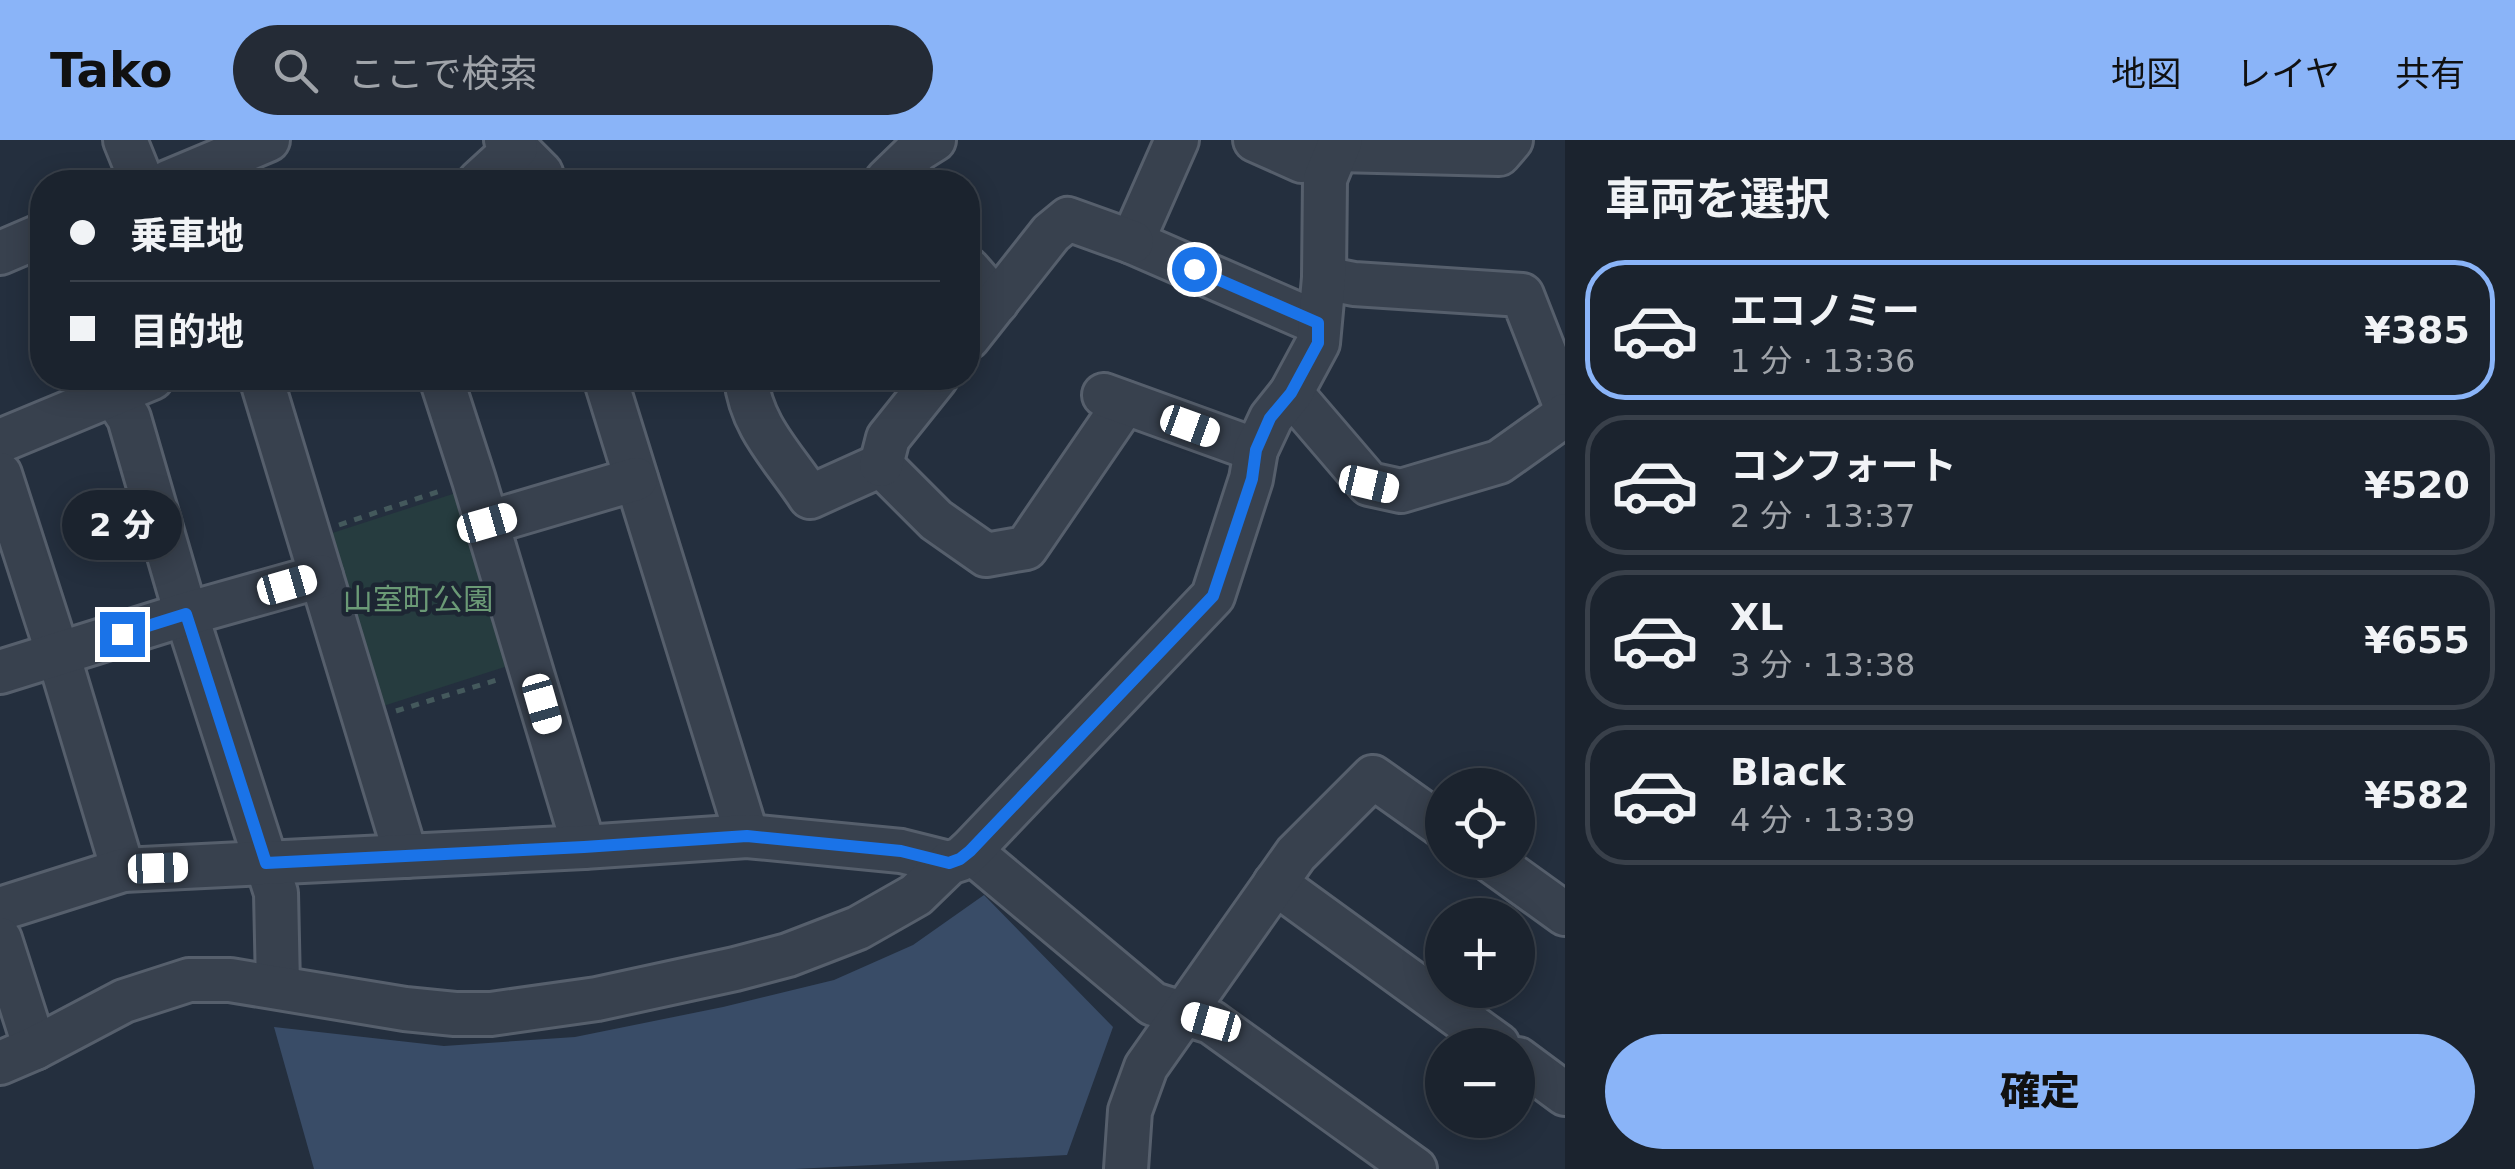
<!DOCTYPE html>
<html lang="ja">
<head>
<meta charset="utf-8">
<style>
  body { margin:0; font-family:"DejaVu Sans","Noto Sans JP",sans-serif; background:#242b36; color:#f1f3f6; height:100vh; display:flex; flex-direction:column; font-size:38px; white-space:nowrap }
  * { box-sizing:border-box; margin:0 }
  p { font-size:32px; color:#a0a4aa }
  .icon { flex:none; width:55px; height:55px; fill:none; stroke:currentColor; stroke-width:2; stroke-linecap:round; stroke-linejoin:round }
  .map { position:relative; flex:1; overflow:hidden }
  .sheet { display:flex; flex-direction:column; background:#1b232e; width:950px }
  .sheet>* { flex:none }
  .hud { position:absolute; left:30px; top:30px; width:950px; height:220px; border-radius:40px; box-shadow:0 5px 25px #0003,0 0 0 2px #39404a; display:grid; align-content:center; height:220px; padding:0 40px; background:#1b232e }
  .controls { position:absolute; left:1425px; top:628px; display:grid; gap:20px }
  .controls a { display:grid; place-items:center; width:110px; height:110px; border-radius:50%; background:#1b232e; box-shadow:0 5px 25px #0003,0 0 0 2px #39404a; font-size:50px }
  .end { position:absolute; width:45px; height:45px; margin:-22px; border:12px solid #1a73e8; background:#fff; box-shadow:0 0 0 5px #fff }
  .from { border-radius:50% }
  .bubble { position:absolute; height:70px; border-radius:35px; background:#1b232e; box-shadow:0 5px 25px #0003,0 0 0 2px #39404a; font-size:32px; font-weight:800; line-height:70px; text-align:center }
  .car { position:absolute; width:30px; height:60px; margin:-30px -15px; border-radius:12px; box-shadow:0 0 8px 2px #0007; background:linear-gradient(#fff 24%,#345 0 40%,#fff 0 76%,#345 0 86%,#fff 0) }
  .hud b { display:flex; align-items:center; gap:35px; height:95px; font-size:38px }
  .hud b+b { border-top:2px solid #39404a }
  .hud i { width:25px; height:25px; background:#f1f3f6 }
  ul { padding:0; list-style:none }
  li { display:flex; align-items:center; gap:30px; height:140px; margin:0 20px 15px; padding:0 20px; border:5px solid #39404a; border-radius:40px }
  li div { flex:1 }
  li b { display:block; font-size:38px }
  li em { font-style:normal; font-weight:800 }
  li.selected { border-color:#8ab4f8 }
  li>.icon { width:90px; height:90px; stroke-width:1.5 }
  h2 { padding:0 40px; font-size:45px; line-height:120px }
  .cta { display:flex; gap:20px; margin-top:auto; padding:20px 40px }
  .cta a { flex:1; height:115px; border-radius:60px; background:#8ab4f8; color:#111; font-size:40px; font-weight:800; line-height:115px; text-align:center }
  header { display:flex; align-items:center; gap:60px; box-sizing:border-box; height:140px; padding:0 50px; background:#8ab4f8; color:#111 }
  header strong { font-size:48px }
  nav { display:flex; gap:55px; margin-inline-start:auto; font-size:35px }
  .search { width:700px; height:90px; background:#242b36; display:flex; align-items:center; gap:25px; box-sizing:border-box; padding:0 35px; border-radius:55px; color:#a0a4aa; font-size:38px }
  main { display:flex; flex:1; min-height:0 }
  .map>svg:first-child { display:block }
</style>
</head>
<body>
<header>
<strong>Tako</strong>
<div class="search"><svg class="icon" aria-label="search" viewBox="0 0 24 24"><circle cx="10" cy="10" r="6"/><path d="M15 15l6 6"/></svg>ここで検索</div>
<nav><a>地図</a><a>レイヤ</a><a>共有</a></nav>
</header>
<main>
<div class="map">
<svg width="1565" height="1029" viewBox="0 0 1565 1029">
  <rect width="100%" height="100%" fill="#242f3e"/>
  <!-- green -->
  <path fill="#263c3f" d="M459,352L514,524L377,568L323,396Z"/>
  <!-- water -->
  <path fill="#394c67" d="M984,755L1113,887L1067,1015L795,1029H314L274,887L444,906L575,897L723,867L834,840L913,805Z"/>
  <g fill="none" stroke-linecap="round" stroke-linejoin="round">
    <defs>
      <g id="minor">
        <path d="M125,0L142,42"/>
        <path d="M1177,0L1132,102L1318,183"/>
        <path d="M1255,0L1302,21L1338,10L1499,14L1511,0"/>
        <path d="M516,8L541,33L544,42"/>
        <path d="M168,42L268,0"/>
        <path d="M479,42L516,8L506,0"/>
        <path d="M889,42L887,40L918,10L934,0"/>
        <path d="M0,113L42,95"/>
        <path d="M968,129L997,162"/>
        <path d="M1324,138L1354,144L1522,155L1565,265"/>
        <path d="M968,198L1051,93L1068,79L1132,102"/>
        <path d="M261,238L406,716"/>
        <path d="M441,238L474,340L584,707"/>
        <path d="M605,238L747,696"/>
        <path d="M746,238C751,287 784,317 810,357L881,325L936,380L986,415L1026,408L1125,263"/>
        <path d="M1291,253L1369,344L1401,351L1499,322L1565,275"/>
        <path d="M114,255L129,278L186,474L276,753L278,846"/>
        <path d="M1104,255L1256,310"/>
        <path d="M0,301L152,238"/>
        <path d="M881,325L888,298L936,238"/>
        <path d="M0,334L58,514L123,730"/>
        <path d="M487,383L636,339"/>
        <path d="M0,532L186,474L321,436"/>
        <path d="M970,711L1153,864L1211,882L1415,1029"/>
        <path d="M1490,720L1565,774"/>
        <path d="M1275,743L1498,905"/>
        <path d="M0,769L123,730L584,707L747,696L901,711L949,723"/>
        <path d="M0,799L35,908"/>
        <path d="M1518,919L1565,954"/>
        <path d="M0,923L35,908L124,861L189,840H230L405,869L455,874H491L597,859L735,829L788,815L858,788L916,755L949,723L961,719L970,711L1213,456L1251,339L1256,310L1271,278L1291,253L1318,203L1324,138L1325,39L1341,0"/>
        <path d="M1126,1029L1130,971L1146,927L1296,714L1373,637L1442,686"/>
      </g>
    </defs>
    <!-- minor casing -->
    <use href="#minor" stroke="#565f6c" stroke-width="48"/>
    <!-- path -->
    <g stroke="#44595c" stroke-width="5" stroke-dasharray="8 8" stroke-linecap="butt">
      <path d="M339,385L443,350"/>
      <path d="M396,571L500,539"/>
    </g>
    <!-- minor -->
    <use href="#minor" stroke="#38414e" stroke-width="42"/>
  </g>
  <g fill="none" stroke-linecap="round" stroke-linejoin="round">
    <!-- route -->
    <path stroke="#1a73e8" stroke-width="12" d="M122,494L186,474L266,723L584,707L747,696L901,711L949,723L960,719L970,711L1213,456L1252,339L1256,310L1270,278L1291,253L1318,203V183L1194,129"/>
  </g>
  <g text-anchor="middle" stroke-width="9" stroke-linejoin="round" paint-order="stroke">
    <!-- park labels -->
    <g font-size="30" fill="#6b9a76" stroke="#1d2633">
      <text x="418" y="470">山室町公園</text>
    </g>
  </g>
</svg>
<div class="controls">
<a><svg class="icon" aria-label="locate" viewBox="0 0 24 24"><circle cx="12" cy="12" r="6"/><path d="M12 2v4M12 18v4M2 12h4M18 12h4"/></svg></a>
<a>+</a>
<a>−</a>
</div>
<i class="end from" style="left:1194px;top:129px"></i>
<i class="end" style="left:122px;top:494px"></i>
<div class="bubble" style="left:62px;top:350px;width:120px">2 分</div>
<i class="car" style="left:1190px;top:286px;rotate:110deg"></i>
<i class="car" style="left:1369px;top:344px;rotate:103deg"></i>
<i class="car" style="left:487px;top:383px;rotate:74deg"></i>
<i class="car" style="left:287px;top:445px;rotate:74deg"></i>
<i class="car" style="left:542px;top:564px;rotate:164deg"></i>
<i class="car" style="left:158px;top:728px;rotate:88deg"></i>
<i class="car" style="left:1211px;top:882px;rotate:286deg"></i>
<div class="hud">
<b><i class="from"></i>乗車地</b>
<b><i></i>目的地</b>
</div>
</div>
<section class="sheet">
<h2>車両を選択</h2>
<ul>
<li class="selected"><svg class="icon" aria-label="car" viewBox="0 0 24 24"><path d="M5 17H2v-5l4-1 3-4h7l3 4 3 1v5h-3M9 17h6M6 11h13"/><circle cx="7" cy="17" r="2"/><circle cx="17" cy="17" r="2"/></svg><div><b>エコノミー</b><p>1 分 · 13:36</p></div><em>¥385</em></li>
<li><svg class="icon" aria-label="car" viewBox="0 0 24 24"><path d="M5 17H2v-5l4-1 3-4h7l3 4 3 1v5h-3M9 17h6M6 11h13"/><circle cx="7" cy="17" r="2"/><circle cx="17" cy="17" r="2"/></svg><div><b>コンフォート</b><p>2 分 · 13:37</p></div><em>¥520</em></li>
<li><svg class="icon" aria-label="car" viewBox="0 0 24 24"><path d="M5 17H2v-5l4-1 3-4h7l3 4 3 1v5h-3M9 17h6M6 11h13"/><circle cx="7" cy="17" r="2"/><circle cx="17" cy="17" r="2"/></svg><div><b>XL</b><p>3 分 · 13:38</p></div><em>¥655</em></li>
<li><svg class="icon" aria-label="car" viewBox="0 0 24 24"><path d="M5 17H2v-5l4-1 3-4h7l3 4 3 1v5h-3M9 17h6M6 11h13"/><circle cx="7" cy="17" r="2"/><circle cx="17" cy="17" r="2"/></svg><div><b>Black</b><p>4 分 · 13:39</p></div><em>¥582</em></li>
</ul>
<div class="cta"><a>確定</a></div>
</section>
</main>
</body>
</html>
